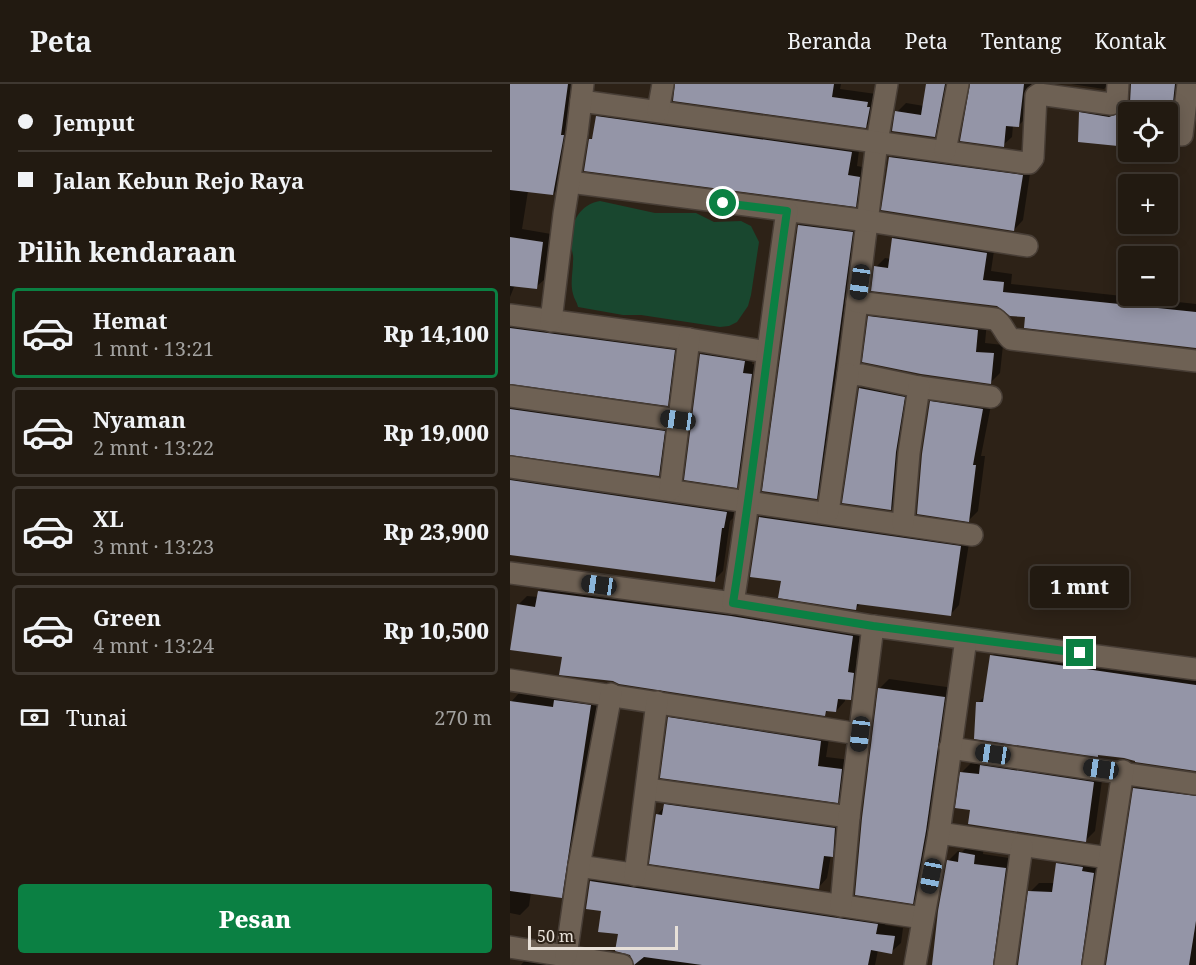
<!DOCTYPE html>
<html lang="id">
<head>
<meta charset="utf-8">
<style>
  body { margin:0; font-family:"Noto Serif",serif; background:#2a231a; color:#f1f3f6; height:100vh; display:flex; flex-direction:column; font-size:22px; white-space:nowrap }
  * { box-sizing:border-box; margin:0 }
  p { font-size:20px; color:#a2a19f }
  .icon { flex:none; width:33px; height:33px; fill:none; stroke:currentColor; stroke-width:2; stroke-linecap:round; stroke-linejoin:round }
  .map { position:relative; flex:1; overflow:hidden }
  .side { display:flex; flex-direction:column; background:#221a11; width:510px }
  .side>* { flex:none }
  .guide { display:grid; align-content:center; height:132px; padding:0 18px; background:#221a11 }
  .buttons { position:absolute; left:608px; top:18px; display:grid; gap:12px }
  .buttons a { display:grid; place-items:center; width:60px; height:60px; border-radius:6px; background:#221a11; box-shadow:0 3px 15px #0003,0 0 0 2px #3f3831; font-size:30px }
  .scale { position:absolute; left:18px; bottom:15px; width:150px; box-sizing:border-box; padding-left:6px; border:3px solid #e8e1d9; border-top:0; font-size:16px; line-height:21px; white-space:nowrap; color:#e8e1d9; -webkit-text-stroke:4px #2d2217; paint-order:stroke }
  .end { position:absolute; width:27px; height:27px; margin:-14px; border:8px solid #0b8043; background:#fff; box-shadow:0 0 0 3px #fff }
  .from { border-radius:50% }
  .bubble { position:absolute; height:42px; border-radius:6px; background:#221a11; box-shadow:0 3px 15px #0003,0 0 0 2px #3f3831; font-size:20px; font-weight:800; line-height:42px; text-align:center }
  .car { position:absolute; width:18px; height:36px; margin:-18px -9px; border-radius:8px; box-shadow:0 0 4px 2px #0007; background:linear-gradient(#222 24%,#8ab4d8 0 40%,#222 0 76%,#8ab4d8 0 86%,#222 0) }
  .guide b { display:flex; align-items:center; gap:21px; height:57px; font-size:22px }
  .guide b+b { border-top:2px solid #3f3831 }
  .guide i { width:15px; height:15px; background:#f1f3f6 }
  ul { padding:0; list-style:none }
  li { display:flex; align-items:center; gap:18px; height:90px; margin:0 12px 9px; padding:0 6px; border:3px solid #3f3831; border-radius:6px }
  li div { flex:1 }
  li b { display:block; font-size:22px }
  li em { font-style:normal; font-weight:800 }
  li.current { border-color:#0b8043 }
  li>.icon { width:54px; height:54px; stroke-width:1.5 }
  h2 { padding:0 18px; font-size:27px; line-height:72px }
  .pay { display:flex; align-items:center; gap:15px; height:66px; padding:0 18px; font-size:22px }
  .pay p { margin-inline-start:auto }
  .action { display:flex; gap:12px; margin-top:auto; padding:12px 18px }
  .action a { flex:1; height:69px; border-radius:6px; background:#0b8043; color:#fff; font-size:24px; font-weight:800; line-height:69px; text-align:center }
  header { display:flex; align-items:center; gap:36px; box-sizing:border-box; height:84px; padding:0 30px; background:#221a11; border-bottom:2px solid #3f3831 }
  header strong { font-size:28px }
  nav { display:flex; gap:33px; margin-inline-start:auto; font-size:21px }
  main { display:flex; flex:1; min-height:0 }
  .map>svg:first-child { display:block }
</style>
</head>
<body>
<header>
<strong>Peta</strong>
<nav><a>Beranda</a><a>Peta</a><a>Tentang</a><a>Kontak</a></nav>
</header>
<main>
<section class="side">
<div class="guide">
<b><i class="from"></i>Jemput</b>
<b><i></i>Jalan Kebun Rejo Raya</b>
</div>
<h2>Pilih kendaraan</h2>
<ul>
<li class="current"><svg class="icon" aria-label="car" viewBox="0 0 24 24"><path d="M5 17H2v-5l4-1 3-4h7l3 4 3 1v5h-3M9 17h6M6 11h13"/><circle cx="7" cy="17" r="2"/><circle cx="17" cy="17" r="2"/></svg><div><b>Hemat</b><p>1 mnt · 13:21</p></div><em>Rp 14,100</em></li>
<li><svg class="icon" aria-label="car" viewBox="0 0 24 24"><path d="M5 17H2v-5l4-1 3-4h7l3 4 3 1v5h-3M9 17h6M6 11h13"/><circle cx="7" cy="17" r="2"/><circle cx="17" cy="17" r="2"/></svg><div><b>Nyaman</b><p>2 mnt · 13:22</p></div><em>Rp 19,000</em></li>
<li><svg class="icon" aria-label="car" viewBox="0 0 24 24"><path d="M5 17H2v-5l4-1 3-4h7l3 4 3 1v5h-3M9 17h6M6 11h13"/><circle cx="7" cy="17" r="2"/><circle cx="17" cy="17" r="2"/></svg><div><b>XL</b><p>3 mnt · 13:23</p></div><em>Rp 23,900</em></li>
<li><svg class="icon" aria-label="car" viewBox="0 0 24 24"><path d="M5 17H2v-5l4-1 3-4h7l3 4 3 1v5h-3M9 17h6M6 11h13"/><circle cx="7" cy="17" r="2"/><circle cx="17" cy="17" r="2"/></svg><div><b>Green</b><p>4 mnt · 13:24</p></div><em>Rp 10,500</em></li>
</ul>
<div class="pay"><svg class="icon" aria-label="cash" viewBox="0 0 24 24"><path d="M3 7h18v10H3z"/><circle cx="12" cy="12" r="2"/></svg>Tunai<p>270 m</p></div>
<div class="action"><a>Pesan</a></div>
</section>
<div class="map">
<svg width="686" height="881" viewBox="0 0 686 881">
  <rect width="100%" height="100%" fill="#2d2217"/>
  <!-- green -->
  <path fill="#19472f" d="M90,117L145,129H186L204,138L231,137L241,142L249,158L241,211L238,222L227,238L219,242L210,243L131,231H113L68,223C67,218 64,215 63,210C60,199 63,188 63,177C64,171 61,165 61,159C60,139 70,120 90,117Z"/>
  <!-- shadow -->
  <g fill="#0007">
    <path d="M0,0H65L52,101L43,110L18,107L12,145L41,150L35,195L26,203L9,201L4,203L0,213Z"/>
    <path d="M166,0H331L330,5L366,10L365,33L356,42Z"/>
    <path d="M417,0H442L433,43L424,52L387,28L396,19L414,22Z"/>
    <path d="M462,0H521L518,32L509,41H503L502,53L493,61Z"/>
    <path d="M561,0H599L594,5Z"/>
    <path d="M621,0H672L670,59L661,67H657V28H618V62L570,29L579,20L610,24L620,21Z"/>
    <path d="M96,23L350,59L347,82L358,84L355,112L346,121L80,56L84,52L87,33Z"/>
    <path d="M390,64L521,83L513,136L504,146L381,74Z"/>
    <path d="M299,132L351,139L316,405L306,414L289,141Z"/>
    <path d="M392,145L485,160L481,187L502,190L501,200L686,220V263L515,242L517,232L487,221L366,183L375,174L381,175L383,154Z"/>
    <path d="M369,224L477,237L475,259L493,261L490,289L480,299L360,233Z"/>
    <path d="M0,231L173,258L166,311L157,320L0,298Z"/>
    <path d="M201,261L244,268L242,280L251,282L236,393L227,402L191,270Z"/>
    <path d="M360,295L403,304L390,415L381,425L350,304Z"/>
    <path d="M430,309L482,316L471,372H475L468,427L459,436L421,318Z"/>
    <path d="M0,312L163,339L157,382L148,390L0,369Z"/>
    <path d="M0,383L225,419L223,434L220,437L213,487L204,496L0,469Z"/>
    <path d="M260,424L460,453L449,521L440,531L351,519L345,525L272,496L250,433Z"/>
    <path d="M38,498L351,543L346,579L353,580L350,606L340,615L335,614V617L326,627L319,626L314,630L53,572L8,521L17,512L28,513L29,508Z"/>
    <path d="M491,563L686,590V686L626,677L468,619L476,611L482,572Z"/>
    <path d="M379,595L444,604L412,809L403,818L369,605Z"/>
    <path d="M10,608L48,614L90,613L60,803L51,812L21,808L19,822L10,831L0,829V626L1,618Z"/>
    <path d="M169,625L320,648L316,673L341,676L337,708L327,717L159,634Z"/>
    <path d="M481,673L593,689L585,747L576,756L452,688L461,679L473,681Z"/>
    <path d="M634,695L686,702V881H597L625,704Z"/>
    <path d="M164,712L334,735L331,762L321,771L317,794L308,804L147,731Z"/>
    <path d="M460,760L474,762L473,770L505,775L496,881H424L438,777L448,767L452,768Z"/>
    <path d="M557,770L593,779L584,881H509L520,808L529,799H544L547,780Z"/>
    <path d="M90,788L376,831L375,841L393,844L391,859L381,868L368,866L365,881H125L126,877L93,826L81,797Z"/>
    <path d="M21,869L95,881H11Z"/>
  </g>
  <!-- building -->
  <g fill="#9495a7">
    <path d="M0,0H58L51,51H54L43,111L0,106Z"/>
    <path d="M165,0H324L322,13L358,18L357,23H360L356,44L163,17Z"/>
    <path d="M416,0H435L425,53L382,47L385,27L411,31Z"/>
    <path d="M460,0H514L509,43L496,42L494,63L450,57Z"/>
    <path d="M621,0H665L660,46L657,45V28H618V63L568,58L569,28L599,33L613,28L617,24L620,18Z"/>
    <path d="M86,32L342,68L338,91L350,93L346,123L74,87L79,55H82Z"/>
    <path d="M379,73L513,91L504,147L371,126Z"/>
    <path d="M288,141L343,148L307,415L252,407Z"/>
    <path d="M0,153L33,158L27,205L0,202Z"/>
    <path d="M382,154L477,169L473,196L494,198L493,208L686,228V264L514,244L515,233L500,232L487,222L361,207L364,182L378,184Z"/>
    <path d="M358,232L468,246L466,268L484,269L481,300L411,290L352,278Z"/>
    <path d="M0,244L165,266L158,322L0,300Z"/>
    <path d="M190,270L235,277L233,289L242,290L227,404L174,396Z"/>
    <path d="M349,304L395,313L386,368L381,426L332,419Z"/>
    <path d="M420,317L473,325L463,381H466L459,438L407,430L412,370Z"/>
    <path d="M0,325L155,347L149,392L0,371Z"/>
    <path d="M0,396L217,428L214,444H212L205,498L0,471Z"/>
    <path d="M249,433L451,462L441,532L347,520L346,526L268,514L271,497L240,493Z"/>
    <path d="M28,507L221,532L343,552L338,588L344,589L341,616L328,615L326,628L316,627L315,632L109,600L103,597L49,591L52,573L0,566L7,520L25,523Z"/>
    <path d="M480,571L686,601V687L625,678V677L614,674L588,671V673L464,655L466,618H473Z"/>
    <path d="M368,604L435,613L416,747L403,820L345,811L352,734Z"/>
    <path d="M44,616L81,621L52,814L0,807V617L43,623Z"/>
    <path d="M158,633L311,657L308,682L332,685L328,719L150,694Z"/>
    <path d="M470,681L584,698L576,758L458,740L460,726L445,724L450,688L469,690Z"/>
    <path d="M623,704L686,712V837L679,881H596Z"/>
    <path d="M154,720L325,744L323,773L314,772L309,805L139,780L146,730L152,731Z"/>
    <path d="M449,768L465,771L464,780L496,784L483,881H422L428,827L437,776L448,778Z"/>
    <path d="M546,779L573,783L572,787L584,789L571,881H508L518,807L542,808Z"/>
    <path d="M80,797L368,840L366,850L385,852L382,870L361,866L358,881H192L134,873L124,881L120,871L105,867L108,850L88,848L91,827L76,825Z"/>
  </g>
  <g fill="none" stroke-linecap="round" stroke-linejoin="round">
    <defs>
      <g id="minor">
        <path d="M377,0L367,58L338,290L352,291L409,303L481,313"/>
        <path d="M71,17L516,79H519L523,74L526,12L529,10L601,20L607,17L608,0"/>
        <path d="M148,27L153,0"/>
        <path d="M672,51L678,0"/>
        <path d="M435,67L448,0"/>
        <path d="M60,98L358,137L517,162"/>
        <path d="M347,218L485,235C493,240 494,249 501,255L686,277"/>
        <path d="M0,231L179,255L257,268"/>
        <path d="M41,237L54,130L67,49L73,0"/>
        <path d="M0,312L168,336"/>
        <path d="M0,383L462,451"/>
        <path d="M160,406L179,255"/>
        <path d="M318,428L338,290"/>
        <path d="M393,440L399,369L409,303"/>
        <path d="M0,489L223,519L363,542L686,585"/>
        <path d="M223,519C244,388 258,257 277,127"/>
        <path d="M0,596L349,650"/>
        <path d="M440,664L686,700"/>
        <path d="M137,705L339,733"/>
        <path d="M429,749L599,774"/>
        <path d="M69,782L413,834"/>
        <path d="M125,791L147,618"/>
        <path d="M331,822L339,733L363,542"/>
        <path d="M0,863L112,881"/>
        <path d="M56,872L69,782L101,610"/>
        <path d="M405,881L429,749L456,555"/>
        <path d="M495,881L512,762"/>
        <path d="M583,881L613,687"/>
      </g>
    </defs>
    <!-- minor casing -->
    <use href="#minor" stroke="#483e36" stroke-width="24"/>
    <!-- minor -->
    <use href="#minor" stroke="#6e6154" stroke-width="21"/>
  </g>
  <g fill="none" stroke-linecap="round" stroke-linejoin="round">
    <!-- route -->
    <path stroke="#0b8043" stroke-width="8" d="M213,119L277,127C258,257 244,388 223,519L363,542L570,569"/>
  </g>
</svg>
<div class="buttons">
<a><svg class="icon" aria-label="locate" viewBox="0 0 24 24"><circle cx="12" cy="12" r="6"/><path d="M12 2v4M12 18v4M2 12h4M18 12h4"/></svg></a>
<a>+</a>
<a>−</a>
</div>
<div class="scale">50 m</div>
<i class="end from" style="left:213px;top:119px"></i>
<i class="end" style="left:570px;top:569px"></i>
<div class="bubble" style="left:520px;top:482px;width:99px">1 mnt</div>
<i class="car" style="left:350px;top:198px;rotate:188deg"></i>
<i class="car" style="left:168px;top:336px;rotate:278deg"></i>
<i class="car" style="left:89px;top:501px;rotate:278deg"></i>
<i class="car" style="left:350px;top:650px;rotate:187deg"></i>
<i class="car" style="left:483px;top:670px;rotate:278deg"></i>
<i class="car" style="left:591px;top:685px;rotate:278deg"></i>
<i class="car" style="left:421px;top:792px;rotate:191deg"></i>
</div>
</main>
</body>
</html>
